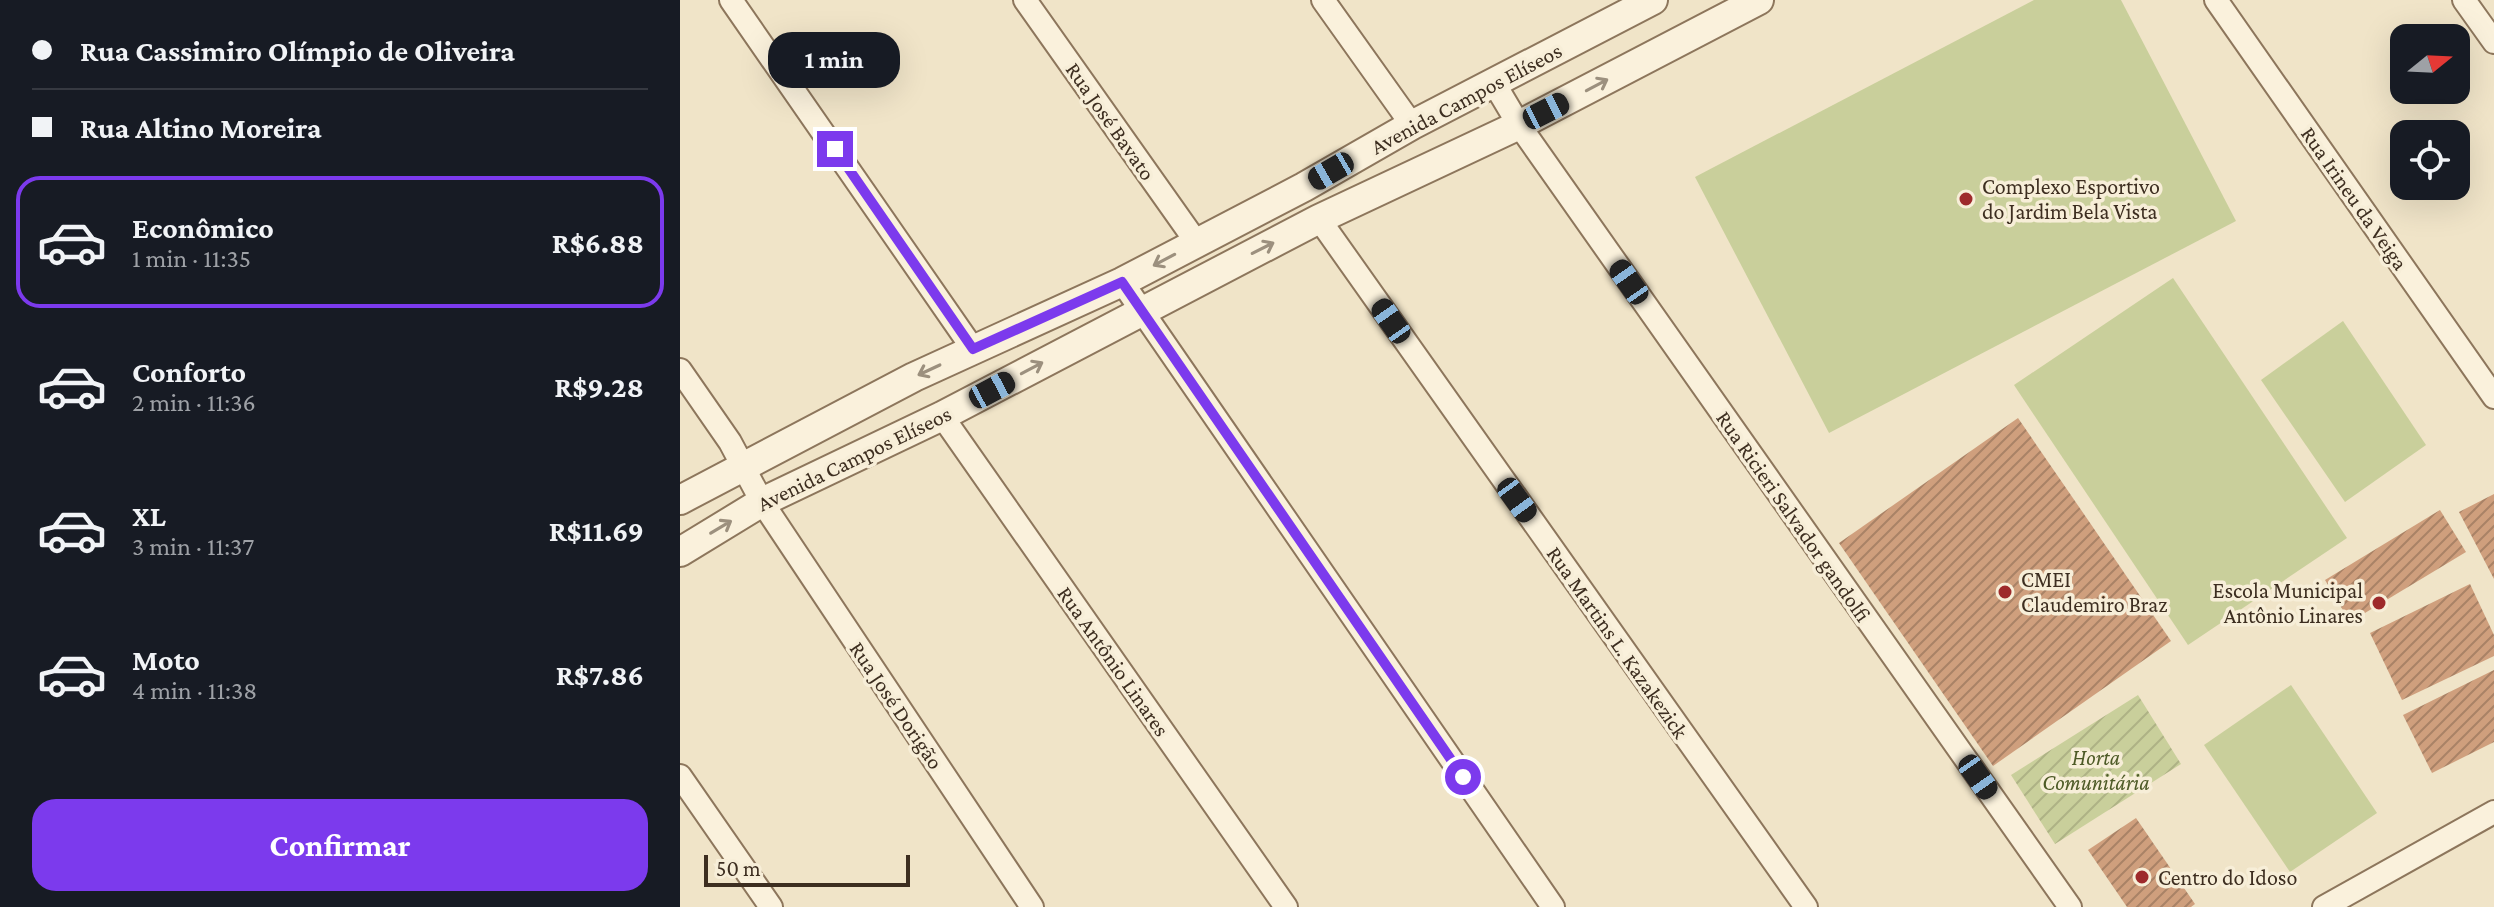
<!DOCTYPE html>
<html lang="pt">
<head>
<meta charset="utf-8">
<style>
  body { margin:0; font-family:"Crimson Pro",serif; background:#242831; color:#f1f3f6; height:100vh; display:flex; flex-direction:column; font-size:30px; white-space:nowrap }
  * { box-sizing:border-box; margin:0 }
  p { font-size:26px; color:#9ea1a6 }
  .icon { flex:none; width:44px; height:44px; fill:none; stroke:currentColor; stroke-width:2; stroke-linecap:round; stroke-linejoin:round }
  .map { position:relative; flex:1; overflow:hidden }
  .drawer { display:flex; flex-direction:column; background:#171b24; width:680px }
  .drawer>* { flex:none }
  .hud { display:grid; align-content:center; height:176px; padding:0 32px; background:#171b24 }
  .needle { width:52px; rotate:72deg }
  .tools { position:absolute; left:1710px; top:24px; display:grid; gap:16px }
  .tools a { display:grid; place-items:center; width:80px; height:80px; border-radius:16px; background:#171b24; box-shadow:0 8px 32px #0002; font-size:40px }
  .scale { position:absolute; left:24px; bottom:20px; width:206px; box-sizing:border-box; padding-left:8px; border:4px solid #3d2e20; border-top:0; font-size:22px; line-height:28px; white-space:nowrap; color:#3d2e20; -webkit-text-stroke:6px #f7eed8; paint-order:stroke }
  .end { position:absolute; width:36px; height:36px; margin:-18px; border:10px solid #7c3aed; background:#fff; box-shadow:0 0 0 4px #fff }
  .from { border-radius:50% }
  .bubble { position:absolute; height:56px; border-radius:24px; background:#171b24; box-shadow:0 8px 32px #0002; font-size:26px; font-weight:700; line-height:56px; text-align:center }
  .car { position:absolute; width:24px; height:48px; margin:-24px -12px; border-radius:10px; box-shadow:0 0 6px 2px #0007; background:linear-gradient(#222 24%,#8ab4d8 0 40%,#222 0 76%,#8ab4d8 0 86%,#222 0) }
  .hud b { display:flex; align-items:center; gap:28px; height:76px; font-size:30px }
  .hud b+b { border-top:2px solid #363941 }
  .hud i { width:20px; height:20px; background:#f1f3f6 }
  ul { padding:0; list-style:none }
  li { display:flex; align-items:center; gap:24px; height:132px; margin:0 16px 12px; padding:0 16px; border:4px solid transparent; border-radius:24px }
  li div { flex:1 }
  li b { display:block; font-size:30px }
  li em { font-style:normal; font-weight:700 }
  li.current { border-color:#7c3aed }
  li>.icon { width:72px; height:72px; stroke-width:1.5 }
  .button { display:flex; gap:16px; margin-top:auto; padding:16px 32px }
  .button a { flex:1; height:92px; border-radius:24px; background:#7c3aed; color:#fff; font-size:32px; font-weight:700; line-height:92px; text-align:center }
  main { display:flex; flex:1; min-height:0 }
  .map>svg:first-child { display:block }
</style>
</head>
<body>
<main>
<section class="drawer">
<div class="hud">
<b><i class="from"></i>Rua Cassimiro Olímpio de Oliveira</b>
<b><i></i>Rua Altino Moreira</b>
</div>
<ul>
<li class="current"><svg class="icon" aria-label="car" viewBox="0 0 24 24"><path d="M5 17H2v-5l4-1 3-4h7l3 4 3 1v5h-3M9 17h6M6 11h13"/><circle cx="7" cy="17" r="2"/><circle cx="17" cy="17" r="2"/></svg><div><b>Econômico</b><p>1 min · 11:35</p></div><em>R$6.88</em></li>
<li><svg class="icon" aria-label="car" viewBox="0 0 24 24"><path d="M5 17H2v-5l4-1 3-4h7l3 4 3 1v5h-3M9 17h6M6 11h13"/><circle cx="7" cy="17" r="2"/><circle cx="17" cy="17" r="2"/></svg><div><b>Conforto</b><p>2 min · 11:36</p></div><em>R$9.28</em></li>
<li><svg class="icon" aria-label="car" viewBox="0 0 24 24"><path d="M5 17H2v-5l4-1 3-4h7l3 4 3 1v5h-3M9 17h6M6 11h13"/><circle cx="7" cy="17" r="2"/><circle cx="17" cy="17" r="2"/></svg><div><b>XL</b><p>3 min · 11:37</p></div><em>R$11.69</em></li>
<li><svg class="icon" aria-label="car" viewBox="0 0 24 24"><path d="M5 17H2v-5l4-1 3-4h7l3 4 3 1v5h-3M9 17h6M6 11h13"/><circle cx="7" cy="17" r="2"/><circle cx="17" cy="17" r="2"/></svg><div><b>Moto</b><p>4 min · 11:38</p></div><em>R$7.86</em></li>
</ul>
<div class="button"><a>Confirmar</a></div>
</section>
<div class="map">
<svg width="1814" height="907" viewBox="0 0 1814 907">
  <defs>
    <pattern id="garden-furrows" width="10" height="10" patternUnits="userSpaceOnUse" patternTransform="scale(2)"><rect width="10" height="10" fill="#c9cf9b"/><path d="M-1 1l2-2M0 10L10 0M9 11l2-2" fill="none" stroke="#aeb285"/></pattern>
    <pattern id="building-hatch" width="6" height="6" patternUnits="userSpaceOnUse" patternTransform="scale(2)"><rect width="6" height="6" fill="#cf9f7d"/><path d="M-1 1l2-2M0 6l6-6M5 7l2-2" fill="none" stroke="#a98266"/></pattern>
  </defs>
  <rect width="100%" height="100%" fill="#f0e4c8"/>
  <!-- green -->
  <g fill="#c9cf9b">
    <path d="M1354,0H1441L1556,221L1149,433L1015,177Z"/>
    <path d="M1493,278L1667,538L1508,645L1334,385Z"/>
    <path d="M1663,321L1746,445L1665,502L1581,380Z"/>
    <path d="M1611,685L1697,813L1610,872L1524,745Z"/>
  </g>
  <!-- garden -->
  <path fill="url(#garden-furrows)" d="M1458,695L1501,764L1375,844L1331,775Z"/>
  <!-- building -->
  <g fill="url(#building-hatch)">
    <path d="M1338,418L1491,641L1313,766L1159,543Z"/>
    <path d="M1814,494V579L1779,512Z"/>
    <path d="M1760,510L1786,552L1670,622L1645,580Z"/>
    <path d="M1790,584L1814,635V656L1722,700L1690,633Z"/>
    <path d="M1814,670V742L1752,773L1723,715Z"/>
    <path d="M1456,818L1515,904L1511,907H1447L1408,850Z"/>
  </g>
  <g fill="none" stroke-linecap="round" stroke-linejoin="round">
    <defs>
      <g id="minor">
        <path d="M51,0L293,349"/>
        <path d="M345,0L517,243"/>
        <path d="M643,0L732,125"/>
        <path d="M1536,0L1814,397"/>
        <path d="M1784,0L1814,42"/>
        <path d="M814,83L839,125L1390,907"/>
        <path d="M639,219L1126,907"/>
        <path d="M442,282L873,907"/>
        <path d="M0,370L50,442L82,502L352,907"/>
        <path d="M262,416L606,907"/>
        <path d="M0,776L91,907"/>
        <path d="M1644,907L1814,812"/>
      </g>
      <g id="tertiary">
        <path d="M0,500L234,377L442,282L624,187L732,125L973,0"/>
        <path d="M0,552L82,502L262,416L639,219L839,125L1079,0"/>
      </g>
    </defs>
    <!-- minor casing -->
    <use href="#minor" stroke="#8d765c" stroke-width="26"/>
    <!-- tertiary casing -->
    <use href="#tertiary" stroke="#8d765c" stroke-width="32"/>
    <!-- minor -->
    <use href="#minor" stroke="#faf1dc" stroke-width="22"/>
    <!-- tertiary -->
    <use href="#tertiary" stroke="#faf1dc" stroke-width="28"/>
  </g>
  <!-- one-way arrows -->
  <defs><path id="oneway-shaft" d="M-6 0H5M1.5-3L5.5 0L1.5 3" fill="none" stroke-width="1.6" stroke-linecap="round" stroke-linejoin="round" transform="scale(2)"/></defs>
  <g stroke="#9c907e">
    <use href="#oneway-shaft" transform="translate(917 85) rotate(-28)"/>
    <use href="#oneway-shaft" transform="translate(583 248) rotate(-27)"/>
    <use href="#oneway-shaft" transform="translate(484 260) rotate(152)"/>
    <use href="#oneway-shaft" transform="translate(352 368) rotate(-28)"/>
    <use href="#oneway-shaft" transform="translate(249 370) rotate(155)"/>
    <use href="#oneway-shaft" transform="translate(41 527) rotate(-31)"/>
  </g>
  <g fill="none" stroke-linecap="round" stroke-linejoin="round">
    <!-- route -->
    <path stroke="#7c3aed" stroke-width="10" d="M155,149L293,349L442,282L783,777"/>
  </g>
  <!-- markers -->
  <g fill="#9e2a2b" stroke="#f7eed8" stroke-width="3">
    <circle cx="1286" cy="199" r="8"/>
    <circle cx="1325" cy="592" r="8"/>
    <circle cx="1699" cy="603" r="8"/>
    <circle cx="1462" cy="877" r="8"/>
  </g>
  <g text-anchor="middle" stroke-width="7" stroke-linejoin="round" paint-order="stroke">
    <!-- street labels -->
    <g font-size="22" fill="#3d2e20" stroke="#f7eed8">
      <text transform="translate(786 98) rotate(-28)" y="8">Avenida Campos Elíseos</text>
      <text transform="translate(431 121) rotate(55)" y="8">Rua José Bavato</text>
      <text transform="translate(1675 198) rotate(55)" y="8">Rua Irineu da Veiga</text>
      <text transform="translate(174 458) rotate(-26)" y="8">Avenida Campos Elíseos</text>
      <text transform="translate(1114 516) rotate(55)" y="8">Rua Ricieri Salvador gandolfi</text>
      <text transform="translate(938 642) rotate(55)" y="8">Rua Martins L. Kazakezick</text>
      <text transform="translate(434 661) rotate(55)" y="8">Rua Antônio Linares</text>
      <text transform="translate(217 705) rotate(56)" y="8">Rua José Dorigão</text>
    </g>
    <!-- poi labels -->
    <g font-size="22" fill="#3d2e20" stroke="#f7eed8" text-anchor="start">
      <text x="1302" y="194">Complexo Esportivo<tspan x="1302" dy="25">do Jardim Bela Vista</tspan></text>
      <text x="1341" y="587">CMEI<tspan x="1341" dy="25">Claudemiro Braz</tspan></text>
      <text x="1683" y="598" text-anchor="end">Escola Municipal<tspan x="1683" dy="25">Antônio Linares</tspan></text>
      <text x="1478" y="885">Centro do Idoso</text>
    </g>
    <!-- park labels -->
    <g font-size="22" font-style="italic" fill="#4d5a26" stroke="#f7eed8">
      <text x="1416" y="765">Horta<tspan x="1416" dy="25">Comunitária</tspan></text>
    </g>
  </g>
</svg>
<div class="tools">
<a><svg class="needle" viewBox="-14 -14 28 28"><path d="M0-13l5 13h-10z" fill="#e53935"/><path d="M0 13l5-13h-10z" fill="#9ea1a6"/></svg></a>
<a><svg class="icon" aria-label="locate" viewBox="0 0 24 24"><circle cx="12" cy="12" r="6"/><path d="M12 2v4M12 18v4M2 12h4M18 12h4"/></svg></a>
</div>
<div class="scale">50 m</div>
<i class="end from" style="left:783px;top:777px"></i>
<i class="end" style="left:155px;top:149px"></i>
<div class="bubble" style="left:88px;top:32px;width:132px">1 min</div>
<i class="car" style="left:866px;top:111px;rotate:63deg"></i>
<i class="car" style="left:651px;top:171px;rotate:240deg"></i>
<i class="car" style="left:949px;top:282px;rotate:325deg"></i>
<i class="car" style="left:711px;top:321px;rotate:325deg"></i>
<i class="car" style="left:312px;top:390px;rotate:62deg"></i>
<i class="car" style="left:837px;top:500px;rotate:144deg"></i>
<i class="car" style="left:1298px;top:777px;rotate:145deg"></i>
</div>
</main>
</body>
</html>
